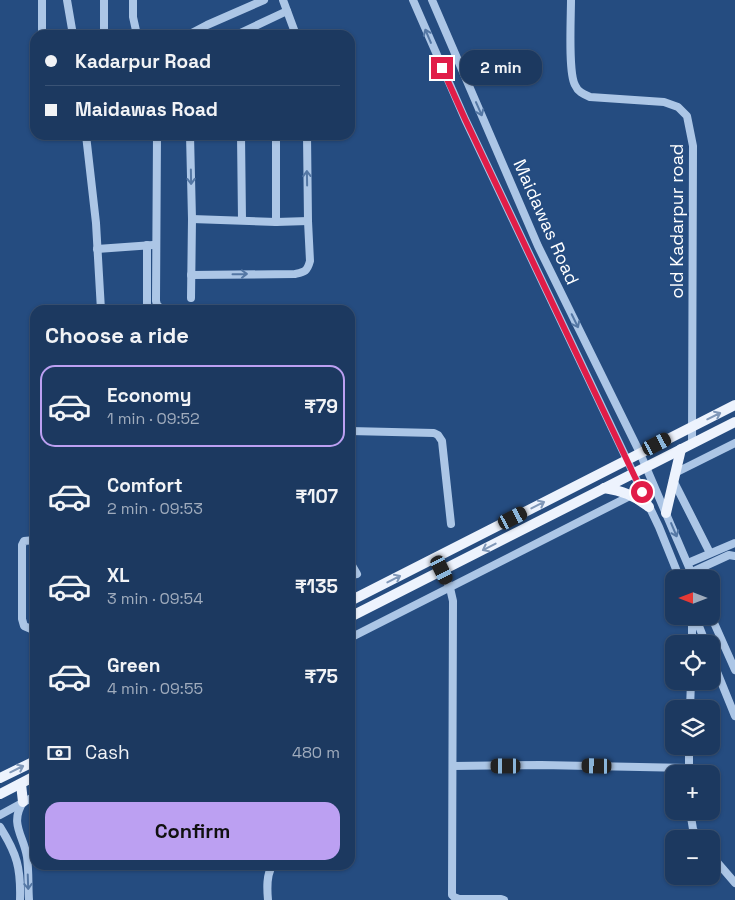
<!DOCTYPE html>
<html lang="en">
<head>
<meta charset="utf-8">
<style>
  body { margin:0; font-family:"Space Grotesk",sans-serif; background:#254066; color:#f1f3f6; height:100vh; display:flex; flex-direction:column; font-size:19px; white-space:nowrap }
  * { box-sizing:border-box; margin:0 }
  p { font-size:16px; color:#a0acbd }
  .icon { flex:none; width:28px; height:28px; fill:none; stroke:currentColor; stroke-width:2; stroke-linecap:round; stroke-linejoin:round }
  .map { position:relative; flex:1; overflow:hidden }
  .panel { position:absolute; left:30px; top:305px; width:325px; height:565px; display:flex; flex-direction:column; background:#1c3960; border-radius:15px; box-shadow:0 1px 4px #0004,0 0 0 1px #3a5375 }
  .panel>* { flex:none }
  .hud { position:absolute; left:30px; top:30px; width:325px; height:110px; border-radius:15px; box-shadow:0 1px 4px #0004,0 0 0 1px #3a5375; display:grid; align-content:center; height:110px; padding:0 15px; background:#1c3960 }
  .needle { width:32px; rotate:270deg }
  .controls { position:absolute; left:665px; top:570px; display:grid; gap:10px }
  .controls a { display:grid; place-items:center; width:55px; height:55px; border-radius:10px; background:#1c3960; box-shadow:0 1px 4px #0004,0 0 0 1px #3a5375; font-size:25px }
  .end { position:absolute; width:22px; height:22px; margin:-11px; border:6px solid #e11d48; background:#fff; box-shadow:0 0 0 2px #fff }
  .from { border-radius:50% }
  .bubble { position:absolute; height:35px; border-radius:15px; background:#1c3960; box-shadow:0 1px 4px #0004,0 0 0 1px #3a5375; font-size:16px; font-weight:700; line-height:35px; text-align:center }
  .car { position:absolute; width:15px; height:30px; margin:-15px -8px; border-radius:6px; box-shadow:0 0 4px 1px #0007; background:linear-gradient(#222 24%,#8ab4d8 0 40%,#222 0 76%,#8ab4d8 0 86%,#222 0) }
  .hud b { display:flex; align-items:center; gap:18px; height:48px; font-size:19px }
  .hud b+b { border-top:1px solid #3a5375 }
  .hud i { width:12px; height:12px; background:#f1f3f6 }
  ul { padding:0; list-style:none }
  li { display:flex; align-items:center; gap:15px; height:82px; margin:0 10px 8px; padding:0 5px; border:2px solid transparent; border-radius:15px }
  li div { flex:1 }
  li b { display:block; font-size:19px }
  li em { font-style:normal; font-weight:700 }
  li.selected { border-color:#bca0f2 }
  li>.icon { width:45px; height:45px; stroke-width:1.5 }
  h2 { padding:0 15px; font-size:22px; line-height:60px }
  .pay { display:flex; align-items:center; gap:12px; height:55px; padding:0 15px; font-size:19px }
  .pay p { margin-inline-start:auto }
  .cta { display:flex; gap:10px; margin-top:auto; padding:10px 15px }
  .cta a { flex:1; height:58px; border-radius:15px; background:#bca0f2; color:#111; font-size:20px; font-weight:700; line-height:58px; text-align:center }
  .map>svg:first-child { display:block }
</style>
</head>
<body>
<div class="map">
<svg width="735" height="900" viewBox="0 0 735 900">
  <rect width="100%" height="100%" fill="#254c80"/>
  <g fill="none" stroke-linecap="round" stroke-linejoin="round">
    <!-- minor -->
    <g stroke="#acc6e6" stroke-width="8">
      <path d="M67,0L73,35"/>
      <path d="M104,0V35"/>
      <path d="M133,0V17L137,35"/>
      <path d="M283,0L296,35"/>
      <path d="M413,0L465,119L659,527L680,579"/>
      <path d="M432,0L538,246L640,453L694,579"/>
      <path d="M571,0C571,17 568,73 575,85C578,92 583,94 590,97L664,102L678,107L687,116L693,146L692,443"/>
      <path d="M42,35V0"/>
      <path d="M188,35L207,25L264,0"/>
      <path d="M236,35L287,11"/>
      <path d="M86,135L96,223L101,310"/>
      <path d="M157,135L156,301L157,305L163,310"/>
      <path d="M190,135L192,219L191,298"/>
      <path d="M241,135L242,220"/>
      <path d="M276,135V222"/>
      <path d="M192,219L276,222L308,221"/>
      <path d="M147,245V310"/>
      <path d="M97,249L153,245"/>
      <path d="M191,275L295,274C304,272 307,272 310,261L308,221L307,135"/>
      <path d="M193,310L297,308L301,310"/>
      <path d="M350,431L434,433L438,435L442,441L451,524"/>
      <path d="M675,473L735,443"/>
      <path d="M673,480L710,553"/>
      <path d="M35,540L24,541L22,545V619L24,626L31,629L35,630"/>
      <path d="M350,562L357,574"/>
      <path d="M688,563L735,543"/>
      <path d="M442,571L450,588L453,601L452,895L454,897L459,899H501L504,900"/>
      <path d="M692,572L729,555L735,556"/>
      <path d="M695,616L706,644"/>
      <path d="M711,616L735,670"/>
      <path d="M350,638L632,495"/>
      <path d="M692,644V616"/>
      <path d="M711,657L735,716"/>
      <path d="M690,709L691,681"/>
      <path d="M453,766L541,765L689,768"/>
      <path d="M689,774V746"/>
      <path d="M23,802C9,824 24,836 27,857C29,871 28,886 29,900"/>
      <path d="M690,811L693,829L698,839"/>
      <path d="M0,815L35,796"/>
      <path d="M0,827C17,854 21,868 20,900"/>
      <path d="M711,855L735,883"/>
      <path d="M268,900C267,889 266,874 273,865"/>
    </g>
    <!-- major -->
    <g stroke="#edf3fd" stroke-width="10">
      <path d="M604,488C622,491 634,495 649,507"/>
      <path d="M666,513L681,449"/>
      <path d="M350,601L735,405"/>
      <path d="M350,617L735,422"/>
      <path d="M0,778L35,761"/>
      <path d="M21,784L23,802"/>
      <path d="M0,794L35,776"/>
    </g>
  </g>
  <!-- one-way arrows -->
  <defs><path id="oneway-shaft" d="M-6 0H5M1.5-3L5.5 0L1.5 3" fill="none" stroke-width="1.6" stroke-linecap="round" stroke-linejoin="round" transform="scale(1.25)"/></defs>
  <g stroke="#5477a4">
    <use href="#oneway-shaft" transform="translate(428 36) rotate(-113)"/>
    <use href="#oneway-shaft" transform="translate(479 109) rotate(66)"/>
    <use href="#oneway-shaft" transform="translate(191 177) rotate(89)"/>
    <use href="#oneway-shaft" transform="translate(307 178) rotate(-91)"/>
    <use href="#oneway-shaft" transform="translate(240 274) rotate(-1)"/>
    <use href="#oneway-shaft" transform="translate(575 321) rotate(64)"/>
    <use href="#oneway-shaft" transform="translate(674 530) rotate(67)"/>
    <use href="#oneway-shaft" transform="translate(28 882) rotate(88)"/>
  </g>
  <g stroke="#7f97b8">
    <use href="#oneway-shaft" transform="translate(714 416) rotate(-26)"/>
    <use href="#oneway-shaft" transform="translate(538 505) rotate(-27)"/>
    <use href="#oneway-shaft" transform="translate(489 547) rotate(153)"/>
    <use href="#oneway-shaft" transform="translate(394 579) rotate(-27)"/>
    <use href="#oneway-shaft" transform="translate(17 769) rotate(-26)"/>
  </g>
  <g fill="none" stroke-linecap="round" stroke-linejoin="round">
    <!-- route -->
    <path stroke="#e11d48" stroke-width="6" d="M442,68L465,119L642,492"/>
  </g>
  <g text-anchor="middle" stroke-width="4" stroke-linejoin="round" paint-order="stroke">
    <!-- street labels -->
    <g font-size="18" fill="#fff" stroke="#254c80">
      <text transform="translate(677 221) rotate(-90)" y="6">old Kadarpur road</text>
      <text transform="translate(546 222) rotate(66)" y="6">Maidawas Road</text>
    </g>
  </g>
</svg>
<div class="controls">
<a><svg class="needle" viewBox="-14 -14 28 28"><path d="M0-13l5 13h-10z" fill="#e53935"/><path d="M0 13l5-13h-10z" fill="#a0acbd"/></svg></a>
<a><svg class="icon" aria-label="locate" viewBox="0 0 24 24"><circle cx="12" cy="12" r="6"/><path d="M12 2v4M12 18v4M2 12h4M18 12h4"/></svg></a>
<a><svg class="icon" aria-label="layers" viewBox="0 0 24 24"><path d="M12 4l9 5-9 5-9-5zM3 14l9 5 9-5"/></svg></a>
<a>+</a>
<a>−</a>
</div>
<i class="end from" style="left:642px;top:492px"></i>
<i class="end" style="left:442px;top:68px"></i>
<div class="bubble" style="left:460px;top:50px;width:82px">2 min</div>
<i class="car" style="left:657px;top:444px;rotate:63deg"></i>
<i class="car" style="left:513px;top:518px;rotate:63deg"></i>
<i class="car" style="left:442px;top:570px;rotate:154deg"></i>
<i class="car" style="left:506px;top:766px;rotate:270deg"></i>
<i class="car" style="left:597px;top:766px;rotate:271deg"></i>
<div class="hud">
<b><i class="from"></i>Kadarpur Road</b>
<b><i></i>Maidawas Road</b>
</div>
<section class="panel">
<h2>Choose a ride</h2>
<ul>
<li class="selected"><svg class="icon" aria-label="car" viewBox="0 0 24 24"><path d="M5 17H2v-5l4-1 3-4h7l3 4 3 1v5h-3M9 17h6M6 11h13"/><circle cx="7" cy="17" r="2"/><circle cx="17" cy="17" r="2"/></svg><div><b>Economy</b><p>1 min · 09:52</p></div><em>₹79</em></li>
<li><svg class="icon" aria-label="car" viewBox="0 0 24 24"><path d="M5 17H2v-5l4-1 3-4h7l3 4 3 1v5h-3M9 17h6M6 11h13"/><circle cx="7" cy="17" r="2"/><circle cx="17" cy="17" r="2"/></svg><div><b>Comfort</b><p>2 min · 09:53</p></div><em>₹107</em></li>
<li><svg class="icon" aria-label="car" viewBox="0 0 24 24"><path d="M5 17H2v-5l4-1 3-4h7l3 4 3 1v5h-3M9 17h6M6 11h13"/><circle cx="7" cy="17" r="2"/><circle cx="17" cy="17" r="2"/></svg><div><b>XL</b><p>3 min · 09:54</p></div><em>₹135</em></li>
<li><svg class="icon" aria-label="car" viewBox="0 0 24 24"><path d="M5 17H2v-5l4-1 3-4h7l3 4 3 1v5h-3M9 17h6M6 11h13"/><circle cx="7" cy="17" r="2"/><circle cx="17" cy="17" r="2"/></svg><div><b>Green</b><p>4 min · 09:55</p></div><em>₹75</em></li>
</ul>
<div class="pay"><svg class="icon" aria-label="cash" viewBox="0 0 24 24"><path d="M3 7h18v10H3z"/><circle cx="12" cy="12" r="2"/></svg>Cash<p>480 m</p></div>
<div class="cta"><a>Confirm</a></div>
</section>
</div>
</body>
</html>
